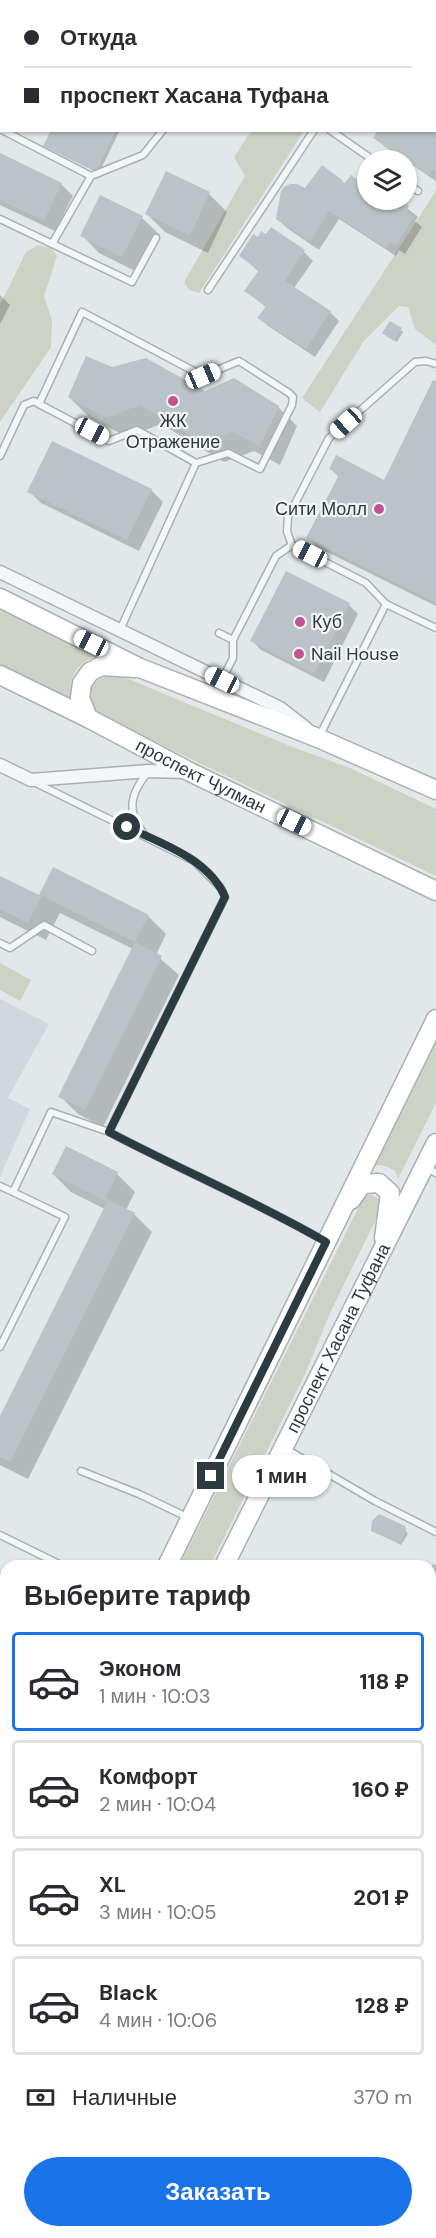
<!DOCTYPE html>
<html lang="ru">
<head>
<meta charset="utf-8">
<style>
  body { margin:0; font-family:"DM Sans",sans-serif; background:#f7f7f7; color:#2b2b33; height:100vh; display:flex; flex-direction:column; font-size:22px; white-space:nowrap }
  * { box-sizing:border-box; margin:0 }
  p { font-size:20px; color:#7c7c81 }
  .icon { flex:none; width:33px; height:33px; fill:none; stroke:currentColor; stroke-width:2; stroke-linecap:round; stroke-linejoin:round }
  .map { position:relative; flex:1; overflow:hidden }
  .panel { position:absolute; left:0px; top:1560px; width:436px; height:678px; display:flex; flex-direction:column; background:#fff; border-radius:18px 18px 0 0; box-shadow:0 2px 4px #0004 }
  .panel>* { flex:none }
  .banner { position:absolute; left:0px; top:0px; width:436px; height:132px; box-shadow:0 2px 4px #0004; display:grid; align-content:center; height:132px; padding:0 24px; background:#fff }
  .buttons { position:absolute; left:357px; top:150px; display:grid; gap:12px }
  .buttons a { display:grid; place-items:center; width:60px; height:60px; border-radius:50%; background:#fff; box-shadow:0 2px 4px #0004; font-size:30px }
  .end { position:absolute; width:27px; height:27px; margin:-14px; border:8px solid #2c3b3f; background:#fff; box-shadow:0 0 0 3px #fff }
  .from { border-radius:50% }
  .bubble { position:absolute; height:42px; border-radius:21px; background:#fff; box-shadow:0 2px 4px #0004; font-size:20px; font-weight:700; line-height:42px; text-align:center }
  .car { position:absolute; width:18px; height:36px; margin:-18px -9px; border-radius:8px; box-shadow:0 0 4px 2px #0007; background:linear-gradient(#fff 24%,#345 0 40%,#fff 0 76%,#345 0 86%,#fff 0) }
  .banner b { display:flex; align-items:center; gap:21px; height:57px; font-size:22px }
  .banner b+b { border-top:2px solid #e1e1e2 }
  .banner i { width:15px; height:15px; background:#2b2b33 }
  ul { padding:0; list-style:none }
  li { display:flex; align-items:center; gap:18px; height:99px; margin:0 12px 9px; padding:0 12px; border:3px solid #e1e1e2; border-radius:6px }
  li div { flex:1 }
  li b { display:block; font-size:22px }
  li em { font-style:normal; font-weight:700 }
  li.current { border-color:#1a73e8 }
  li>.icon { width:54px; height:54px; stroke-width:1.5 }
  h2 { padding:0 24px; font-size:27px; line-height:72px }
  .pay { display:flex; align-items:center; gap:15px; height:66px; padding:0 24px; font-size:22px }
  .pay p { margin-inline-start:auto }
  .primary-button { display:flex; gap:12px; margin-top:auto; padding:12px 24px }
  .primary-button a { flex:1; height:69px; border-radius:36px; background:#1a73e8; color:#fff; font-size:24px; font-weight:700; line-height:69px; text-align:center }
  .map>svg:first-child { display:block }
</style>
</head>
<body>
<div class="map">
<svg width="436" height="2238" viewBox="0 0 436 2238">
  <rect width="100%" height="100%" fill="#e2e8e9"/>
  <!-- built -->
  <path fill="#d0d8db" d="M0,999L49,1024L8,1098L30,1109L0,1177Z"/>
  <!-- green -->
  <g fill="#cdd2c4">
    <path d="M251,131H304L199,293L189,290L184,282L245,176L234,157Z"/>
    <path d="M436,191V345L415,329L408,307L399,306L363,342L320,412L302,398Z"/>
    <path d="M38,245L52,249L57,256L44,296L52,321L51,347L0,422V305L26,252Z"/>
    <path d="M0,610L95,655C75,667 67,677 72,700L0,665Z"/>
    <path d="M109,675L121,676L290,746L350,768L436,809V876L103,717C84,700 85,684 109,675Z"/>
    <path d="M0,963L31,980L20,1001L0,990Z"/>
    <path d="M436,1039V1103L398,1179L395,1171C385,1165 380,1164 369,1166Z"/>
    <path d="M370,1194L379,1199L380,1211L330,1313L306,1372L210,1566H179L364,1197Z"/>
    <path d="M6,1912V1981L0,1993V1924Z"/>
  </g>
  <!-- shadow -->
  <g fill="#0003">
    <path d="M26,0H90L25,2Z"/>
    <path d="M214,0H252L251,2Z"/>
    <path d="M435,27L436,28L435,68Z"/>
    <path d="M2,36V102L0,101Z"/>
    <path d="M435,124L436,181L384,146L375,137L435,130Z"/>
    <path d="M52,130H120L99,173Z"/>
    <path d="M0,155L61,184L73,196L55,231L0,205Z"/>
    <path d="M166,173L209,194L227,212L208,253L165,232L147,214Z"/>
    <path d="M341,181L368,200H397L418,217L415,221L422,227L405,254L399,250L396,256L339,219L319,250L287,228L277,219L305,190Z"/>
    <path d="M142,218L160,235L141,274L99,253L82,235Z"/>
    <path d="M271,229L304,252L313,261L294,288L330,312L339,321L315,357L268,326L259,317L267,308L246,291L259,272L241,256L258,239L266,236Z"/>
    <path d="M0,295L10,305L0,324Z"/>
    <path d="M401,330L403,332L397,342L386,336Z"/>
    <path d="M112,368L205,392L278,407L297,426L280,465L254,451L224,462L161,424L127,437L89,417L69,397Z"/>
    <path d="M436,383V606L317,547L308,538L339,477L331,469L385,482Z"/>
    <path d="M151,490L163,502L139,551L41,503L29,491Z"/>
    <path d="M287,573L349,605L358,614L324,682L261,650L252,641Z"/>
    <path d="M53,869L148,916L166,934L156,955L179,975L103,1127L78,1114L60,1096L133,949L60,913L46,940L0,917V878L39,897Z"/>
    <path d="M66,1148L117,1174L135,1192L126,1210L134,1214L152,1232L28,1479L0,1465V1419L105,1209L71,1192L53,1174Z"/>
    <path d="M404,1528L408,1534L401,1545L373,1530Z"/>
    <path d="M436,1567V1731L430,1742V1573Z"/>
    <path d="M0,1602L6,1605V1688L0,1685Z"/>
    <path d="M430,1930L436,1932V1976L430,1973Z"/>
    <path d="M430,2169L436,2172V2204L430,2201Z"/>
    <path d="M132,2232H193L190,2238H129Z"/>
  </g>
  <!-- building -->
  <g fill="#bac3c5">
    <path d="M51,130H116L96,172L43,146Z"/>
    <path d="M378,130H436V172L432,170L429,175L373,138Z"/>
    <path d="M0,153L62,183L44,221L0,200Z"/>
    <path d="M322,165L342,180L344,184L351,175L358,180L362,174L368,178V200H399L409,206L406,212L414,217L396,246L390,242L386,248L329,211L310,242L276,219L281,191L284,187L290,184H297L305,188Z"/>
    <path d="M166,171L210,192L190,236L145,214Z"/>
    <path d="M100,195L143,216L122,257L80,236Z"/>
    <path d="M271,227L305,250L285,281L331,311L306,349L257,318L266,306L244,291L259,270L239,256L253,234L258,237L261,231L266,234Z"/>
    <path d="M390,321L402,328L394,341L382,333Z"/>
    <path d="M86,356L112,367L146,358L205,391L234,378L279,406L260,446L233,432L203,443L140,405L106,418L68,397Z"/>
    <path d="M433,380L436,381V603L306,538L339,475L329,469L336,455L384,480Z"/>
    <path d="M52,441L152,489L127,540L27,492Z"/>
    <path d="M286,571L350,603L314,674L250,641Z"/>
    <path d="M53,867L149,915L135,942L42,896L28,923L0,909V876L39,895Z"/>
    <path d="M135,942L162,956L85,1110L58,1097Z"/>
    <path d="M66,1146L118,1172L105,1198L135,1213L10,1462L0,1457V1416L107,1202L52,1174Z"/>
    <path d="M379,1514L405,1526L406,1531L401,1541L398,1543L371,1531L372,1521Z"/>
    <path d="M433,1564L436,1565V1677L430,1688V1569Z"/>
    <path d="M0,1600L6,1603V1665L0,1662Z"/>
    <path d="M430,1928L436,1931V1968L430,1965Z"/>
    <path d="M430,2167L436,2170V2197L430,2194Z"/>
    <path d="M130,2232H166L164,2238H127Z"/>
  </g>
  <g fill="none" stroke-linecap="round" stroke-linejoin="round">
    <defs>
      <g id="service">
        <path d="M163,0L166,2"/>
        <path d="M97,2L98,0"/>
        <path d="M237,2L238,0"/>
        <path d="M401,2L402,0"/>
        <path d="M2,130L91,176L143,155L163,130"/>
        <path d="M330,130L373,160"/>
        <path d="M406,183L418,191"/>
        <path d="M0,219L132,282L156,238"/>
        <path d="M52,244L91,176"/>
        <path d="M208,290L314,130"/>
        <path d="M0,456L24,405L34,401L39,404"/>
        <path d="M386,604L366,583L292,545L287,532L288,517L329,438L415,362L426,361L436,364"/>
        <path d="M120,630L196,463L228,453L260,469L292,405L293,397L289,393L239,361L203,376L82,312L39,404L109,441L137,430L196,463"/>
        <path d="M219,633L233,640"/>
        <path d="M222,680L233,658V640L276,556L292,545"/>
        <path d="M320,735L386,604L436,628"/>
        <path d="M34,782L194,861L221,888L225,897L109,1132C181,1170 255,1201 326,1242"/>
        <path d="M144,834C126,811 130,794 148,772"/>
        <path d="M0,943L10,948L44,925L92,951"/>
        <path d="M425,1167L436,1173"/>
        <path d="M0,1186L13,1192"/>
        <path d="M0,1347L65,1217L13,1192L51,1112L109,1132"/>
        <path d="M286,1449L375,1501L436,1532"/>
        <path d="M81,1471L139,1494L187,1517"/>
        <path d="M0,1535L63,1566"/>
        <path d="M0,1581L6,1584"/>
        <path d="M0,1718L6,1706"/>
        <path d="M430,1748L436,1737"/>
        <path d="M430,1892L436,1895"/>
        <path d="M430,2225L436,2228"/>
        <path d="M190,2238L193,2232"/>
      </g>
      <g id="minor">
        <path d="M0,572L280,708L306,728"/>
        <path d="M0,765L31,780L149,771L184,772"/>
        <path d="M0,1810L6,1811"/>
        <path d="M0,1842L6,1861"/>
        <path d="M430,2040L436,2043"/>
      </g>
      <g id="secondary">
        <path d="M0,598L140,668L318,738L436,790"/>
        <path id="s1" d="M0,675L88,718L190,772L436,891"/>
        <path d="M88,718L80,698L82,683L90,672L101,666L135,668"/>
        <path d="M351,1200L362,1184L379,1183L390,1193L384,1238"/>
        <path d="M167,1566L436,1019"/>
        <path id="s2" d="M224,1566L436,1143"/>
        <path d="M0,1900L6,1888"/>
        <path d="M0,2025L6,2012"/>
      </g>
    </defs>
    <!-- service casing -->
    <use href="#service" stroke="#a8b1b3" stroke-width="9"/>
    <!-- minor casing -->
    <use href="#minor" stroke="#a8b1b3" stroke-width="15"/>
    <!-- secondary casing -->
    <use href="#secondary" stroke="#a8b1b3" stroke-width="21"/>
    <!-- service -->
    <use href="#service" stroke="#f4f7f8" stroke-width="6"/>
    <!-- minor -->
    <use href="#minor" stroke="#f4f7f8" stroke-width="12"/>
    <!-- secondary -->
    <use href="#secondary" stroke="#fff" stroke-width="18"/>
  </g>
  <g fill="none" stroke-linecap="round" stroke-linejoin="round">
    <!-- route -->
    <path stroke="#2c3b3f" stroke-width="8" d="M127,827C162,844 209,859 225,897L109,1132C181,1170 255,1201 326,1242L211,1476"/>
  </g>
  <!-- markers -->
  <g fill="#c25391" stroke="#f2f6f7" stroke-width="2">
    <circle cx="173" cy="401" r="6"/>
    <circle cx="379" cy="509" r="6"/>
    <circle cx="300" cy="622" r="6"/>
    <circle cx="299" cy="654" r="6"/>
  </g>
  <g text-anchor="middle" stroke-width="4.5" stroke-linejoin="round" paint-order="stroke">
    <!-- poi labels -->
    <g font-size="18" fill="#2c3b3f" stroke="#f2f6f7" text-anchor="start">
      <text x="173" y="427" text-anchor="middle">ЖК<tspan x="173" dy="21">Отражение</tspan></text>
      <text x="367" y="515" text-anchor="end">Сити Молл</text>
      <text x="312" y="628">Куб</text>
      <text x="311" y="660">Nail House</text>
    </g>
    <!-- street labels -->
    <g font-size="18" fill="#2c3b3f" stroke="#f2f6f7">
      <text dy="6" stroke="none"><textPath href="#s1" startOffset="225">проспект Чулман</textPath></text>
      <text dy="6" stroke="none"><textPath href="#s2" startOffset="255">проспект Хасана Туфана</textPath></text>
    </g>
  </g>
</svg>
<div class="buttons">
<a><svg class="icon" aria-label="layers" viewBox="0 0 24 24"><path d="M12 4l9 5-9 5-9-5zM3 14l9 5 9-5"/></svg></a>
</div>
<i class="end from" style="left:127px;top:827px"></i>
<i class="end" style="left:211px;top:1476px"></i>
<div class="bubble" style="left:232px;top:1455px;width:99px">1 мин</div>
<i class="car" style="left:203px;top:376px;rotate:67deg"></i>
<i class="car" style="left:346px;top:423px;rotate:228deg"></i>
<i class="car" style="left:92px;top:431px;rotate:118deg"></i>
<i class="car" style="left:310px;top:554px;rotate:297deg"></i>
<i class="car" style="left:91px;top:643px;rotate:296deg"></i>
<i class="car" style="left:222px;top:680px;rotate:296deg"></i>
<i class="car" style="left:294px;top:822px;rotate:116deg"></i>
<div class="banner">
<b><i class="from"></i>Откуда</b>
<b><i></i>проспект Хасана Туфана</b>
</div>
<section class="panel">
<h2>Выберите тариф</h2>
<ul>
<li class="current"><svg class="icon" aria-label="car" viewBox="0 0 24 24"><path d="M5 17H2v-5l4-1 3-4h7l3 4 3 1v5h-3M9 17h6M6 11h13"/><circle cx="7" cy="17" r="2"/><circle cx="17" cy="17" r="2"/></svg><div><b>Эконом</b><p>1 мин · 10:03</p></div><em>118 ₽</em></li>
<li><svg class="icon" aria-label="car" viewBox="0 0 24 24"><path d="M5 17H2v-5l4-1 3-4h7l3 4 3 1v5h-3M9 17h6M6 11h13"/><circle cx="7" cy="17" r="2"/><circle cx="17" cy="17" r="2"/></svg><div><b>Комфорт</b><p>2 мин · 10:04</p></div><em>160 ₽</em></li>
<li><svg class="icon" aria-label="car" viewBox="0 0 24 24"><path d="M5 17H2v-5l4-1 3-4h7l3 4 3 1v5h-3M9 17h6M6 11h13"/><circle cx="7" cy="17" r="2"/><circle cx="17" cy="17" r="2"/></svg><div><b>XL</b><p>3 мин · 10:05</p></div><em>201 ₽</em></li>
<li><svg class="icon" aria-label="car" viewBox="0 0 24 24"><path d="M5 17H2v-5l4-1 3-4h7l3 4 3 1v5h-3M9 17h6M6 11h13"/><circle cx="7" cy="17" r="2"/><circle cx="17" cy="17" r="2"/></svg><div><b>Black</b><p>4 мин · 10:06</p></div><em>128 ₽</em></li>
</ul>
<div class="pay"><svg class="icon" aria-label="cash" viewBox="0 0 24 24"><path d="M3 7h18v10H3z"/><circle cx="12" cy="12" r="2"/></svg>Наличные<p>370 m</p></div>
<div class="primary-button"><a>Заказать</a></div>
</section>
</div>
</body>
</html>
